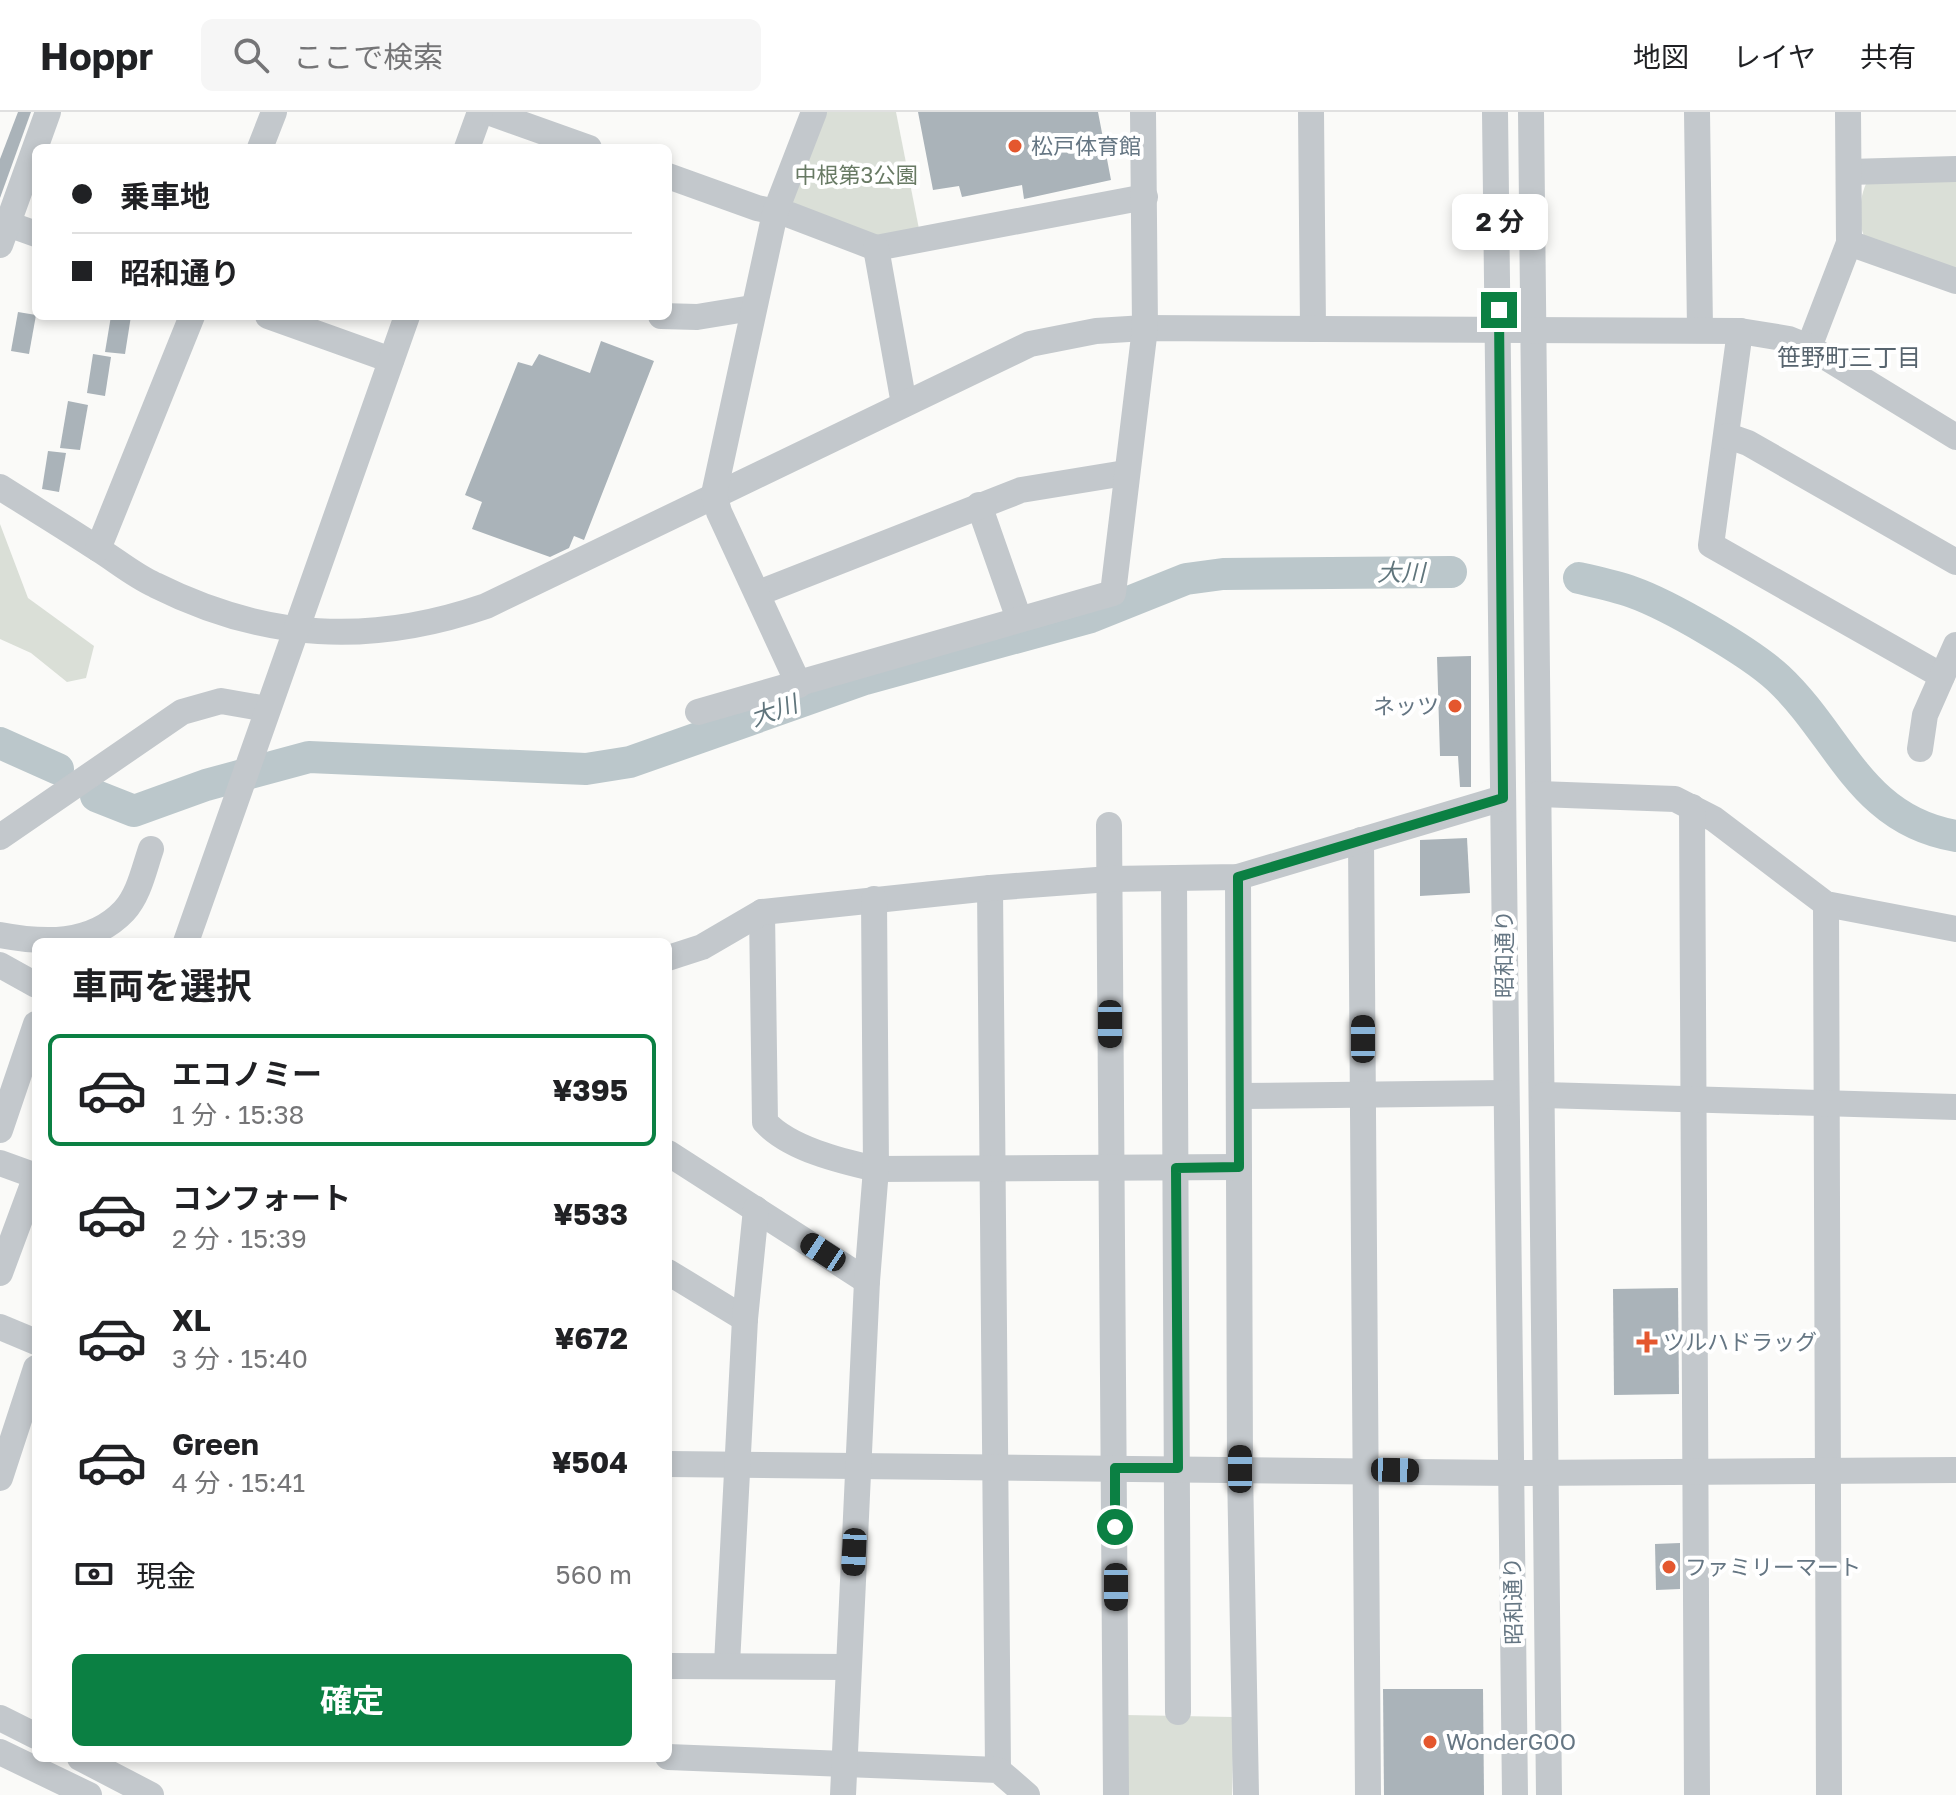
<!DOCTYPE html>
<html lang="ja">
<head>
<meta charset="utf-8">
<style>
  body { margin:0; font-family:"Golos Text","Noto Sans JP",sans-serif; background:#f6f6f6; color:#202124; height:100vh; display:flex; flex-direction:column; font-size:30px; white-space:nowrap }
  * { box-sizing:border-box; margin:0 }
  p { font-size:26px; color:#757577 }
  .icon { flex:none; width:44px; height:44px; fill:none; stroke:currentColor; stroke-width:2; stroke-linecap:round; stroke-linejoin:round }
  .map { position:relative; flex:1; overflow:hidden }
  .panel { position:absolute; left:32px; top:826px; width:640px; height:824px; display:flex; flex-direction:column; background:#fff; border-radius:12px; box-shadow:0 4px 12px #0003 }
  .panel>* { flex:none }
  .top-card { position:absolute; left:32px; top:32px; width:640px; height:176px; border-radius:12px; box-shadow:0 4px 12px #0003; display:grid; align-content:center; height:176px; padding:0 40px; background:#fff }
  .end { position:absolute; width:36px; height:36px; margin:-18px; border:10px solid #0b8043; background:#fff; box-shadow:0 0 0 4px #fff }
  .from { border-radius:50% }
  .bubble { position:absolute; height:56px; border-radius:12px; background:#fff; box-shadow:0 4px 12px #0003; font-size:26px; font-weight:700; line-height:56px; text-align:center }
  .car { position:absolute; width:24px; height:48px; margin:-24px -12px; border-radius:10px; box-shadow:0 0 6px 2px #0007; background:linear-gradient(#222 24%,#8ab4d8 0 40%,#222 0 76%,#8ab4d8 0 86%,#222 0) }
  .top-card b { display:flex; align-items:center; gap:28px; height:76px; font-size:30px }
  .top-card b+b { border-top:2px solid #e0e0e0 }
  .top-card i { width:20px; height:20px; background:#202124 }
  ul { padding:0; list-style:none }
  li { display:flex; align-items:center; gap:24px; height:112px; margin:0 16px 12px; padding:0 24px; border:4px solid transparent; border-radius:12px }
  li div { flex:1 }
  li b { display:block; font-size:30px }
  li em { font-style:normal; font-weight:700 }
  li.on { border-color:#0b8043 }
  li>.icon { width:72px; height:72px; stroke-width:1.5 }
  h2 { padding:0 40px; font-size:36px; line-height:96px }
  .pay { display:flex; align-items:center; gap:20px; height:88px; padding:0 40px; font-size:30px }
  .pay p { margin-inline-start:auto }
  .primary-button { display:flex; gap:16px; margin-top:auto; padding:16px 40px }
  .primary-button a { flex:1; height:92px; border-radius:12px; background:#0b8043; color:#fff; font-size:32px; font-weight:700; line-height:92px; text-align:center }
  header { display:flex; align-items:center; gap:48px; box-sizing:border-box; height:112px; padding:0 40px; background:#fff; border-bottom:2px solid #e0e0e0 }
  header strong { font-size:38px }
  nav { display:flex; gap:44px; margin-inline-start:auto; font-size:28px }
  .search { width:560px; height:72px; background:#f6f6f6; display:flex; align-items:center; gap:20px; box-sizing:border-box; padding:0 28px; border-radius:12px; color:#757577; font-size:30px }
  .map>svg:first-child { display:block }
</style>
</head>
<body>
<header>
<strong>Hoppr</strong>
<div class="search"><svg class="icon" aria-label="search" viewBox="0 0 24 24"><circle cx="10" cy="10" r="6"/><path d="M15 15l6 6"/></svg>ここで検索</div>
<nav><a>地図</a><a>レイヤ</a><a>共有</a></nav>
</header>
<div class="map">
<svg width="1956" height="1683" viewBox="0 0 1956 1683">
  <rect width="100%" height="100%" fill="#fafaf8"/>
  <!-- green -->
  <g fill="#dadfd7">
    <path d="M825,0H896L919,117L877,124L788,93Z"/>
    <path d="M1868,68L1956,69V160L1866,128C1857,113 1859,83 1868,68Z"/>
    <path d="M0,412L28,486L94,534L86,566L67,570L31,541L0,527Z"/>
    <path d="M1126,1603L1234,1605L1232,1683H1127Z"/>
  </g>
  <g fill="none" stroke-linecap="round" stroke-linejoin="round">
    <!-- river -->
    <g stroke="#bbc7cb" stroke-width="32">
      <path d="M1579,466C1596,470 1615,474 1632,480C1669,493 1750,540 1778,566C1840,624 1860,708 1956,724"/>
      <path d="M0,631L58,657"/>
      <path d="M96,684L134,699L206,673L309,645L586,657L630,650L865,567L1091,505L1186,467L1223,462L1451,460"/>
    </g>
  </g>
  <!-- building -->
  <g fill="#aab3b9">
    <path d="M18,0H31L0,86V47Z"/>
    <path d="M918,0H1098L1111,68L1024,87L1022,73L962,85L959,74L933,78Z"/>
    <path d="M18,200L36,203L29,242L11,239Z"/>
    <path d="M111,204H131L125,242L105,240Z"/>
    <path d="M601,229L654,249L584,428L574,424L569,436L550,445L472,417L482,390L465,383L518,250L532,254L539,242L590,261Z"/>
    <path d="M93,242L111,245L105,284L87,281Z"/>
    <path d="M68,289L88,293L80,338L60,336Z"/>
    <path d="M48,339L66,341L59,380L42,377Z"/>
    <path d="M1471,544V675H1460L1458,644H1440L1437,545Z"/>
    <path d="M1467,726L1470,781L1420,784V728Z"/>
    <path d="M1678,1176L1679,1282L1614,1283L1613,1177Z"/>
    <path d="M1680,1431V1477L1656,1478L1655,1432Z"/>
    <path d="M1383,1577H1483L1484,1683H1384Z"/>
  </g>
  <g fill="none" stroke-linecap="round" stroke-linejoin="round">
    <!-- minor -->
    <g stroke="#c3c8cc" stroke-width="26">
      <path d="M488,0L589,36"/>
      <path d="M1311,0L1313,217"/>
      <path d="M1495,0L1515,1683"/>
      <path d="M1531,0L1549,1683"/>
      <path d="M1697,0L1700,217"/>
      <path d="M260,36L274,0"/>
      <path d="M467,36L480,0"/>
      <path d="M1849,60L1956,57"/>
      <path d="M668,64L757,96L790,103L876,136L1145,85"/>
      <path d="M8,112L36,122"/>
      <path d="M1849,131L1956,169"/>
      <path d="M0,133L48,0"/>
      <path d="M876,136L904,292"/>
      <path d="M268,204L391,248"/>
      <path d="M661,204L697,205L752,196"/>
      <path d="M1740,219L1711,433L1942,564"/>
      <path d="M1809,235L1849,131L1848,0"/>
      <path d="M1728,324L1748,331L1956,450"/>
      <path d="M0,375C33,396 66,416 98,437C117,449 135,464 155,473C265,528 370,534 486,494L1030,232L1096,219L1145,216L1740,219L1789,227L1809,235L1956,325"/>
      <path d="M979,393L1019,507"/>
      <path d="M98,437L192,204"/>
      <path d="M759,481L1021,378L1125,361"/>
      <path d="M799,573L719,400L714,382L775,101L814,0"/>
      <path d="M698,600L1113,481L1145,216L1143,0"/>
      <path d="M1920,637L1925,603L1956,533"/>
      <path d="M1539,682L1675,687L1714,707L1826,792L1956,817"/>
      <path d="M1692,695L1697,1683"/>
      <path d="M1109,713L1116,1683"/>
      <path d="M0,725L182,600L221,589L267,597"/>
      <path d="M1361,728L1368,1683"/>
      <path d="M1238,765L1240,1357L1246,1683"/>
      <path d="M1174,766L1178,1600"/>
      <path d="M990,776L998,1658"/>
      <path d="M1826,792L1829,1683"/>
      <path d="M762,800L765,1010C790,1037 841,1049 876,1057L1239,1055"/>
      <path d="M0,823C42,831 91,834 124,799C139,783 144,757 151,737"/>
      <path d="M186,830L407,204"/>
      <path d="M668,846L702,835L762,800L990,776L1110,767L1238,765L1503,686"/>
      <path d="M0,853L36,873"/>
      <path d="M1544,983L1956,995"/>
      <path d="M1239,984L1505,981"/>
      <path d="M0,1018L36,912"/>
      <path d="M668,1041L867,1169"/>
      <path d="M0,1051L36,1064"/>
      <path d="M668,1160L745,1207"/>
      <path d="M0,1161L36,1064"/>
      <path d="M0,1215L36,1230"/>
      <path d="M668,1352L1511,1361L1956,1358"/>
      <path d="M0,1366L36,1256"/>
      <path d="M727,1552L745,1207L756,1097"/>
      <path d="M668,1554L848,1555"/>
      <path d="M0,1606L36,1624"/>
      <path d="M0,1640L89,1683"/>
      <path d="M668,1645L998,1658L1027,1683"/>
      <path d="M80,1646L151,1683"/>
      <path d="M843,1683L867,1169L876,1057L874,787"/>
    </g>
  </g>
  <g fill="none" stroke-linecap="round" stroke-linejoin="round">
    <!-- route -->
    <path stroke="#0b8043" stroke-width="10" d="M1115,1415V1356H1178L1176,1056L1239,1055L1238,765L1503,686L1499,198"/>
  </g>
  <!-- markers -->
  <g fill="#e4572e" stroke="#fff" stroke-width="3">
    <circle cx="1015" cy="34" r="8"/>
    <circle cx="1455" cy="594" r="8"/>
    <path d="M1643 1218h8v8h8v8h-8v8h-8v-8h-8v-8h8z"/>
    <circle cx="1669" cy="1455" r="8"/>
    <circle cx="1430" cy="1630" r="8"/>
  </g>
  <g text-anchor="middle" stroke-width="8" stroke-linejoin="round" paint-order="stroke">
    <!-- poi labels -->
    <g font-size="22" fill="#657683" stroke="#fff" text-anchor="start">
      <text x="1031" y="42">松戸体育館</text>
      <text x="1439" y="602" text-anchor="end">ネッツ</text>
      <text x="1663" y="1238">ツルハドラッグ</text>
      <text x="1685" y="1463">ファミリーマート</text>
      <text x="1446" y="1638">WonderGOO</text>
    </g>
    <!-- park labels -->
    <g font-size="22" fill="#687a64" stroke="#fff">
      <text x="856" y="71">中根第3公園</text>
    </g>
    <!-- street labels -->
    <g font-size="22" fill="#657683" stroke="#fff">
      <text transform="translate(1504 842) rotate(-90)" y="8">昭和通り</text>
      <text transform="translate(1513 1489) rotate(-91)" y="8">昭和通り</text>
    </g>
    <!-- neighbourhood labels -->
    <g font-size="24" fill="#57646e" stroke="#fff">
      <text x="1849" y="254">笹野町三丁目</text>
    </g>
    <!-- water labels -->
    <g font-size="24" font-style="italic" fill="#60757c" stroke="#fff">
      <text x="1401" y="469">大川</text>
      <text transform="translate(774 599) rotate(-19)" y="8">大川</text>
    </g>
  </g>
</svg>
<i class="end from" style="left:1115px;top:1415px"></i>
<i class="end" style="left:1499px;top:198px"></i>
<div class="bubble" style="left:1452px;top:82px;width:96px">2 分</div>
<i class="car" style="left:1110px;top:912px;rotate:180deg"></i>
<i class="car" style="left:1363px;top:927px;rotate:0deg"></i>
<i class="car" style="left:823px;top:1140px;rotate:303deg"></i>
<i class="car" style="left:1240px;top:1357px;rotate:0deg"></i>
<i class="car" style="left:1395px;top:1358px;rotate:91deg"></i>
<i class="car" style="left:854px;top:1440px;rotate:183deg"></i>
<i class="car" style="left:1116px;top:1475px;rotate:180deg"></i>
<div class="top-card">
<b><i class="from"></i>乗車地</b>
<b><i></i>昭和通り</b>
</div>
<section class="panel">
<h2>車両を選択</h2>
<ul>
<li class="on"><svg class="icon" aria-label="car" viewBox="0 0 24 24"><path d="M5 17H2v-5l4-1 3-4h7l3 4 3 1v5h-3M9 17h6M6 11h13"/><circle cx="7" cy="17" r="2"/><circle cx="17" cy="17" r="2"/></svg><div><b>エコノミー</b><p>1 分 · 15:38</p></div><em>¥395</em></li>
<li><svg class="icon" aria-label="car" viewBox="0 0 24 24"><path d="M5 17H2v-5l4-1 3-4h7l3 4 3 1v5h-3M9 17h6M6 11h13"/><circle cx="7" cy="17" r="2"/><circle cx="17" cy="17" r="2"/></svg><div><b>コンフォート</b><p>2 分 · 15:39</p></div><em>¥533</em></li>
<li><svg class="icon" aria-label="car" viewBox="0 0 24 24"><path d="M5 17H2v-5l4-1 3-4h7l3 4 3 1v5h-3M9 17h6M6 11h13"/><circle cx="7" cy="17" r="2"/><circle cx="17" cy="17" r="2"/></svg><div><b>XL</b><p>3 分 · 15:40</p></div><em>¥672</em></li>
<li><svg class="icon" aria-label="car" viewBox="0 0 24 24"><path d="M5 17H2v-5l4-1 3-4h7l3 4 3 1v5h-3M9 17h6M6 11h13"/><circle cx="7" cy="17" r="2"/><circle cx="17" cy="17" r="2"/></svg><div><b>Green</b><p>4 分 · 15:41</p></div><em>¥504</em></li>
</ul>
<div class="pay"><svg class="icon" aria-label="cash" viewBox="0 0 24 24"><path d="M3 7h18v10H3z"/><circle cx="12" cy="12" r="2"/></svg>現金<p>560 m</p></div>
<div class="primary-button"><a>確定</a></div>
</section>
</div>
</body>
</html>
